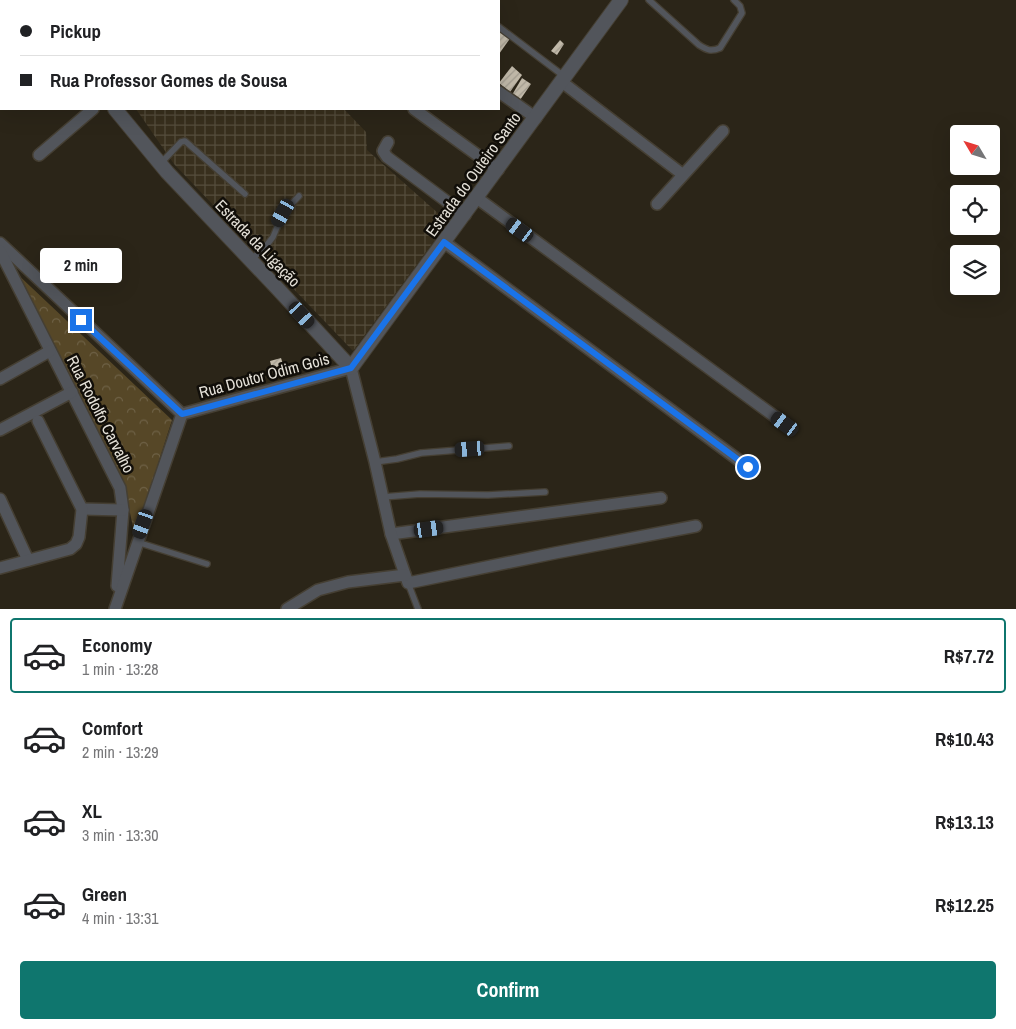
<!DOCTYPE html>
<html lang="en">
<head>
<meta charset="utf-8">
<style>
  body { margin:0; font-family:"Archivo Narrow",sans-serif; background:#f6f6f6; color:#202124; height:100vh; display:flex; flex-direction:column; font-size:19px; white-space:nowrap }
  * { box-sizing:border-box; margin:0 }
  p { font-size:16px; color:#757577 }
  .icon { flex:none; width:28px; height:28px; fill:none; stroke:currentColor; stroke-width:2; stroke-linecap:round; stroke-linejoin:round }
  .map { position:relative; height:609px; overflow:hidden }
  .side { display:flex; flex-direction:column; background:#fff; flex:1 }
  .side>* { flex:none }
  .top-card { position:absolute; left:0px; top:0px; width:500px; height:110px; box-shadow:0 5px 20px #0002; display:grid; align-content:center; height:110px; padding:0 20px; background:#fff }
  .needle { width:32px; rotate:308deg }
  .controls { position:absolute; left:950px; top:125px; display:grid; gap:10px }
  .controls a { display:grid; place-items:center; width:50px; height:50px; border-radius:5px; background:#fff; box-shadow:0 5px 20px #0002; font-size:25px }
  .end { position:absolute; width:22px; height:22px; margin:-11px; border:6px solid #1a73e8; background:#fff; box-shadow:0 0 0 2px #fff }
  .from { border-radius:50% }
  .bubble { position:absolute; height:35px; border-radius:5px; background:#fff; box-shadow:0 5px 20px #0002; font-size:16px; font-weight:800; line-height:35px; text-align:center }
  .car { position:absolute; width:15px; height:30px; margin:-15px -8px; border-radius:6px; box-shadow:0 0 4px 1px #0007; background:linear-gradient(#222 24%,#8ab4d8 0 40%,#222 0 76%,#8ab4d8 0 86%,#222 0) }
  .top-card b { display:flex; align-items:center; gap:18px; height:48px; font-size:19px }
  .top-card b+b { border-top:1px solid #e0e0e0 }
  .top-card i { width:12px; height:12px; background:#202124 }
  ul { padding:9px 0 0; list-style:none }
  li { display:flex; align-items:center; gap:15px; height:75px; margin:0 10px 8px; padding:0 10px; border:2px solid transparent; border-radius:5px }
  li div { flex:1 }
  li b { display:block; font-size:19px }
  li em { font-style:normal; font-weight:800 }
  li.active { border-color:#0f766e }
  li>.icon { width:45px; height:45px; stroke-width:1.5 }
  .action { display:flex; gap:10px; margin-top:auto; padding:10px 20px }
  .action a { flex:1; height:58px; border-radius:5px; background:#0f766e; color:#fff; font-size:20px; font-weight:800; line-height:58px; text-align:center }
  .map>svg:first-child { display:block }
</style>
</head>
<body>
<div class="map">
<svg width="1016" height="609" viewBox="0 0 1016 609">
  <defs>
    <pattern id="industrial-grid" width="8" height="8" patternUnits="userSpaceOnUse" patternTransform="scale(1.25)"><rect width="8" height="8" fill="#382f1d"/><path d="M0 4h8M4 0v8" fill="none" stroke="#554d3d"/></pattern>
    <pattern id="park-crowns" width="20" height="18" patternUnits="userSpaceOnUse" patternTransform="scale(1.25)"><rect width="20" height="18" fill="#564727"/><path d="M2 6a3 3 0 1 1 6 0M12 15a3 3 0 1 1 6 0" fill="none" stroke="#6e6146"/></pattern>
    <pattern id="building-hatch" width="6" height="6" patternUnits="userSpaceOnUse" patternTransform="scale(1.25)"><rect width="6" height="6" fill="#c1b9a9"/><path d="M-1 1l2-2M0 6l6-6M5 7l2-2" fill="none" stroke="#a29c8f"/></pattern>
  </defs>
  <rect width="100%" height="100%" fill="#2b2518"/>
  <!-- industrial -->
  <g fill="url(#industrial-grid)">
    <path d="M65,0H240L241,1H66Z"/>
    <path d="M136,109H344L366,132L367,150L448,222L353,351L174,164Z"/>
  </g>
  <!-- park -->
  <path fill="url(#park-crowns)" d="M13,270L172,420L135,536L130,513L118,477Z"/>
  <!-- building -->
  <g fill="url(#building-hatch)">
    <path d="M499,28L511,37L499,54Z"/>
    <path d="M560,40L564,44L557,55L551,51Z"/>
    <path d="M512,66L522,75L510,92L499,83Z"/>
    <path d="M522,78L531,84L520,100L512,95Z"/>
    <path d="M281,358L286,374L274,377L270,361Z"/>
  </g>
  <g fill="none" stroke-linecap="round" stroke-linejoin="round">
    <defs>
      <g id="service">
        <path d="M463,0L465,1"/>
        <path d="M649,0L699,45C707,50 711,52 720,48L742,13L740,6L734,0"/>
        <path d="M499,27L565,77"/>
        <path d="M160,164L181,142L185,141L245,194"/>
        <path d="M251,260L266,246L273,237L283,213L299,196"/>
        <path d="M375,462L397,459L421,453L509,446"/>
        <path d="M383,497L420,494L488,495L545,492"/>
        <path d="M137,542L207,564"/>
        <path d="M408,583L418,609"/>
      </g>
      <g id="minor">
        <path d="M562,82L682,174"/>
        <path d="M499,92L536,118"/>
        <path d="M414,109L498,170"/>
        <path d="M388,142L383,151L387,157L465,215"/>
        <path d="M39,155L93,109"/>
        <path d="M477,198L785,424"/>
        <path d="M657,204L723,131"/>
        <path d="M444,242L748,467"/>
        <path d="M0,243L182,414"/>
        <path d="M0,251L120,488L123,510L117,586"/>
        <path d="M0,379L50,351"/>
        <path d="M0,430L72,392"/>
        <path d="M0,499L28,560"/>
        <path d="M82,509L123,510"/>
        <path d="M391,534L661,498"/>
        <path d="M0,568L70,549L76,544L79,537L82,509L38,421"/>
        <path d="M115,609L182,414L351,368L375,462L391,534L408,583L555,553L696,526"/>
        <path d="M287,609L318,590L348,582L405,575"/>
      </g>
      <g id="tertiary">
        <path d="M54,0V1"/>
        <path d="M115,109L167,172L278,289L351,368L621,0"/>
      </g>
    </defs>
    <!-- service casing -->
    <use href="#service" stroke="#453f33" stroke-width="8"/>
    <!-- minor casing -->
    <use href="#minor" stroke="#453f33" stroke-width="14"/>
    <!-- tertiary casing -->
    <use href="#tertiary" stroke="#453f33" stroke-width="16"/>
    <!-- service -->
    <use href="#service" stroke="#52555b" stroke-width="5.5"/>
    <!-- minor -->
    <use href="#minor" stroke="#52555b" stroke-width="11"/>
    <!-- tertiary -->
    <use href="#tertiary" stroke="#52555b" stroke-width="14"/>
  </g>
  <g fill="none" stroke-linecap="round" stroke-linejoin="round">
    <!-- route -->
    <path stroke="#1a73e8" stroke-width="6" d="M81,320L182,414L190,412L351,368L444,242L748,467"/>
  </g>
  <g text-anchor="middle" stroke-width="5" stroke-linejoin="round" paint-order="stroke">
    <!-- street labels -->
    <g font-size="16" fill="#e5e1d8" stroke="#110e09">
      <text transform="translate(473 174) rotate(-54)" y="6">Estrada do Outeiro Santo</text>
      <text transform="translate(258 243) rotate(46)" y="6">Estrada da Ligação</text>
      <text transform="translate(264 375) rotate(-15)" y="6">Rua Doutor Odim Gois</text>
      <text transform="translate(101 414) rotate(63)" y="6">Rua Rodolfo Carvalho</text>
    </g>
  </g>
</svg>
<div class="controls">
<a><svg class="needle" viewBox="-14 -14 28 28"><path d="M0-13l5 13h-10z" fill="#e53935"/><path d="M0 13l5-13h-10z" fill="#757577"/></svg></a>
<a><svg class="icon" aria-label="locate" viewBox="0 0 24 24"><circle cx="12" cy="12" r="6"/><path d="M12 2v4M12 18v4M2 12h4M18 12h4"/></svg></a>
<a><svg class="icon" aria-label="layers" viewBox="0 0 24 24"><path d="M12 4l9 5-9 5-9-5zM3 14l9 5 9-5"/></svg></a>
</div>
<i class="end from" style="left:748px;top:467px"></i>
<i class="end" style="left:81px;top:320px"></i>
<div class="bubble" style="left:40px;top:248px;width:82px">2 min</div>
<i class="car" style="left:283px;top:213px;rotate:209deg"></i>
<i class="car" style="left:520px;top:230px;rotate:306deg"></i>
<i class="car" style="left:302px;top:315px;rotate:138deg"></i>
<i class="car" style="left:785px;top:424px;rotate:306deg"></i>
<i class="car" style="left:470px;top:449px;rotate:266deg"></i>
<i class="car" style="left:143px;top:524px;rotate:199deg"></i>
<i class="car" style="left:429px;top:529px;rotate:82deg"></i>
<div class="top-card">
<b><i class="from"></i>Pickup</b>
<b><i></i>Rua Professor Gomes de Sousa</b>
</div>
</div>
<section class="side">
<ul>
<li class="active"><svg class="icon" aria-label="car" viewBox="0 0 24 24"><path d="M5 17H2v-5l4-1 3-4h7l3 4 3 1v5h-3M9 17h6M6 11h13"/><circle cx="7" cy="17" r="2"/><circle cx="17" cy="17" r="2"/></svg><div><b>Economy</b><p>1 min · 13:28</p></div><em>R$7.72</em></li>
<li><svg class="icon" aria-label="car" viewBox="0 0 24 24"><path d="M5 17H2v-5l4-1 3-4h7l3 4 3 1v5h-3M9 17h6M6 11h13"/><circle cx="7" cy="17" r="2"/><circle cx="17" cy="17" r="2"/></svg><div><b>Comfort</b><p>2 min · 13:29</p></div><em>R$10.43</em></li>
<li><svg class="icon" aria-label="car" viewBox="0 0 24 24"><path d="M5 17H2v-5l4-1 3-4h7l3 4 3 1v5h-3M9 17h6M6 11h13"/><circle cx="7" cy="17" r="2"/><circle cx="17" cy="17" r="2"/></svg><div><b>XL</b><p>3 min · 13:30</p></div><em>R$13.13</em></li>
<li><svg class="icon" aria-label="car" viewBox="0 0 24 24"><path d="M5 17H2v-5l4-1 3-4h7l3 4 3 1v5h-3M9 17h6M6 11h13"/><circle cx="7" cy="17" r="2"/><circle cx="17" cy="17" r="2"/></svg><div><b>Green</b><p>4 min · 13:31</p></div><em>R$12.25</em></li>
</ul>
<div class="action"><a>Confirm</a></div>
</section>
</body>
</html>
